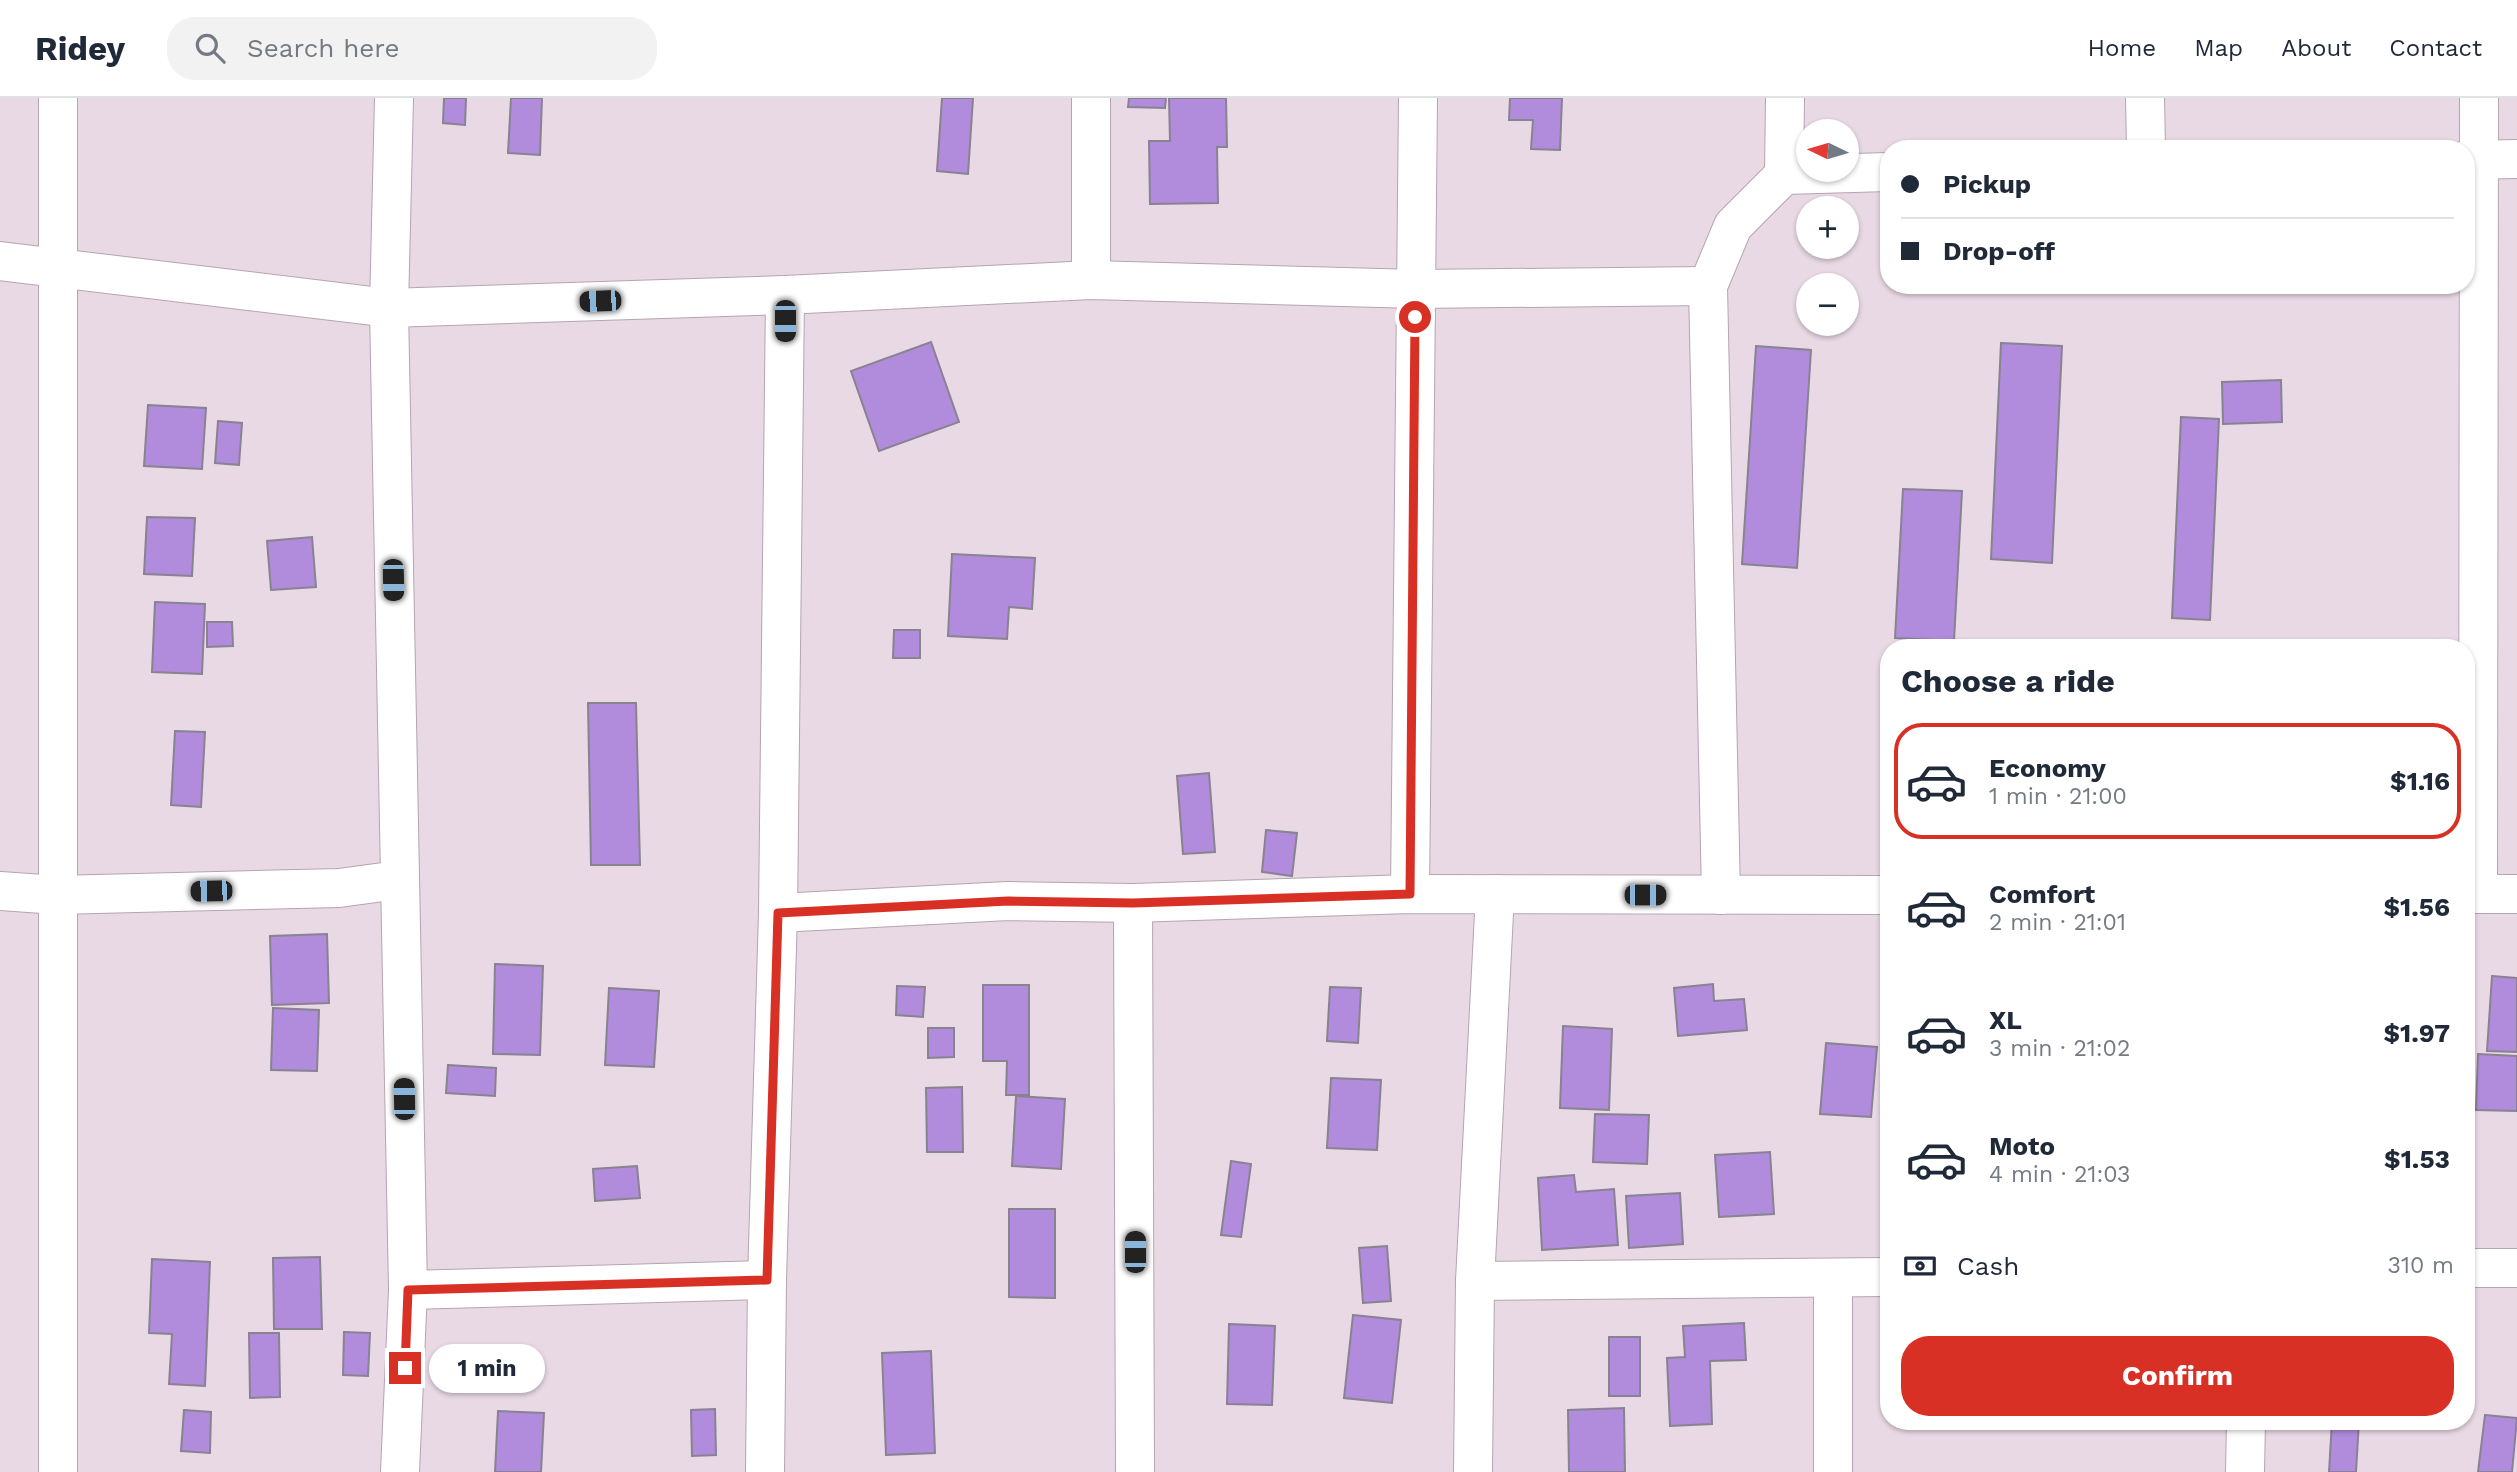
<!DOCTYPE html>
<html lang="en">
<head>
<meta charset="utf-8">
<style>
  body { margin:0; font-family:"Work Sans",sans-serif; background:#f2f2f3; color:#1f2937; height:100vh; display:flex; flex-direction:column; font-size:26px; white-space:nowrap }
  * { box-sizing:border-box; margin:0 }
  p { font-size:23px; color:#747a83 }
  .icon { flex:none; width:38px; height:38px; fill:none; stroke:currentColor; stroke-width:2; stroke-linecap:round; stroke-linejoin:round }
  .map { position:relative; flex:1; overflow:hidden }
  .panel { position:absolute; left:1880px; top:541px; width:595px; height:791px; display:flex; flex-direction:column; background:#fff; border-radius:28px; box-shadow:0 2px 5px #0004 }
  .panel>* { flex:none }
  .top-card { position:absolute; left:1880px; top:42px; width:595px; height:154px; border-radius:28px; box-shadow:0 2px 5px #0004; display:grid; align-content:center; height:154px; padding:0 21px; background:#fff }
  .needle { width:46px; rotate:275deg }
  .tools { position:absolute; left:1796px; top:21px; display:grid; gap:14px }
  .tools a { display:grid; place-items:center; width:63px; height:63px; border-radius:50%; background:#fff; box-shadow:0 2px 5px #0004; font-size:35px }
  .end { position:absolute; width:32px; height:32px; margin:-16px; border:9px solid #d93025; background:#fff; box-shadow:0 0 0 4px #fff }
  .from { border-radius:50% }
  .bubble { position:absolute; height:49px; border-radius:24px; background:#fff; box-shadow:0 2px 5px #0004; font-size:23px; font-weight:700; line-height:49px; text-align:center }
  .car { position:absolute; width:21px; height:42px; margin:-21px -10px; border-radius:9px; box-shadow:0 0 5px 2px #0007; background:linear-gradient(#222 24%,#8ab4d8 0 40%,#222 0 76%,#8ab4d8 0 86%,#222 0) }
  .top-card b { display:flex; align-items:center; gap:24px; height:66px; font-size:26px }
  .top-card b+b { border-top:2px solid #e0e1e3 }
  .top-card i { width:18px; height:18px; background:#1f2937 }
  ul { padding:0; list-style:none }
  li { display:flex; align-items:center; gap:21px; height:116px; margin:0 14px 10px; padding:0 7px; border:4px solid transparent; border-radius:28px }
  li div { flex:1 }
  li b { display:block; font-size:26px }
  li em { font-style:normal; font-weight:700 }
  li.on { border-color:#d93025 }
  li>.icon { width:63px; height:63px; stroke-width:1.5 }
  h2 { padding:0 21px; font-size:32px; line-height:84px }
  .pay { display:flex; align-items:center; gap:18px; height:77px; padding:0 21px; font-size:26px }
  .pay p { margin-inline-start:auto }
  .primary-button { display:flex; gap:14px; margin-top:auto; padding:14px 21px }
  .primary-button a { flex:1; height:80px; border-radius:28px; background:#d93025; color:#fff; font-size:28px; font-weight:700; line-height:80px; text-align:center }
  header { display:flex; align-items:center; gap:42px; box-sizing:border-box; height:98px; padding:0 35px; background:#fff; border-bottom:2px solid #e0e1e3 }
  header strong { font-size:33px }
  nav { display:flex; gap:38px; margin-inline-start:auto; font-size:24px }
  .search { width:490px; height:63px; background:#f2f2f3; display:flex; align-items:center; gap:18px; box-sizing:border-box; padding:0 24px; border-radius:28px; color:#747a83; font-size:26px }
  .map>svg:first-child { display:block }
</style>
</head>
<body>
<header>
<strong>Ridey</strong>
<div class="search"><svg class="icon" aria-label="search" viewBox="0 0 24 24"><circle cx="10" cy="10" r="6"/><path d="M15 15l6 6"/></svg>Search here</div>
<nav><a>Home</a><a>Map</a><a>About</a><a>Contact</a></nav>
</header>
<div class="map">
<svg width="2517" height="1374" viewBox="0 0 2517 1374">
  <rect width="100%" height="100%" fill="#e8d9e5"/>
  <!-- building -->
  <g fill="#b18bdc" stroke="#888291" stroke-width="2">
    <path d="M444,0H466L465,27L443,25Z"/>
    <path d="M511,0H542L540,57L508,55Z"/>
    <path d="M942,0H973L968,76L937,73Z"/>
    <path d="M1129,0H1166L1165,10L1128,9Z"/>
    <path d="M1169,0H1226L1227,49H1217L1218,105L1150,106L1149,43H1170Z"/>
    <path d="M1510,0H1562L1560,52L1531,51L1533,22H1509Z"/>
    <path d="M931,244L959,324L879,353L851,273Z"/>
    <path d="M2001,245L2062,248L2052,465L1991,461Z"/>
    <path d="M1756,248L1811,252L1797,470L1742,466Z"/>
    <path d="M2281,282L2282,324L2223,326L2222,284Z"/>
    <path d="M148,307L206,310L202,371L144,368Z"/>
    <path d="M2181,319L2219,321L2210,522L2172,520Z"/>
    <path d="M218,323L242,325L239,367L215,365Z"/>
    <path d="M1903,391L1962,393L1954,543L1895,540Z"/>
    <path d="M147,419L195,420L192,478L144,476Z"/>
    <path d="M312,439L316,489L271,492L267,443Z"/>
    <path d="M952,456L1035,460L1032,511L1009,509L1007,541L948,538Z"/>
    <path d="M155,504L205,506L202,576L152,574Z"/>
    <path d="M207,524H232L233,548L207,549Z"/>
    <path d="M894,532H920V560H893Z"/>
    <path d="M588,605H636L640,767H591Z"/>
    <path d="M175,633L205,634L201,709L171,707Z"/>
    <path d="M1209,675L1215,754L1183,756L1177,678Z"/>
    <path d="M1266,732L1297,735L1292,778L1262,774Z"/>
    <path d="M327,836L329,905L272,907L270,838Z"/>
    <path d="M495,866L543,868L540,957L493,956Z"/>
    <path d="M2492,878L2517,880V954L2487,953Z"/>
    <path d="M1713,886L1714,903L1744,901L1747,932L1678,938L1674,890Z"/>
    <path d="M983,887H1029V997H1006L1007,963H983Z"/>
    <path d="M897,888L925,889L923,919L896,917Z"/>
    <path d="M1330,889L1361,890L1358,945L1327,943Z"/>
    <path d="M609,890L659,893L654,969L605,967Z"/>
    <path d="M273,910L319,912L317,973L271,972Z"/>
    <path d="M1563,928L1612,931L1609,1012L1560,1010Z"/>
    <path d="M928,930H954V959L928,960Z"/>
    <path d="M1826,945L1877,949L1871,1019L1820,1016Z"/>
    <path d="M2478,956L2517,958V1013L2476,1012Z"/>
    <path d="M448,967L496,970L495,998L446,995Z"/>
    <path d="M1331,980L1381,982L1377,1052L1327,1050Z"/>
    <path d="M962,989L963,1054H927L926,990Z"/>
    <path d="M1016,998L1065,1001L1061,1071L1012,1068Z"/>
    <path d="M1595,1016L1649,1017L1647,1066L1593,1064Z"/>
    <path d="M1770,1054L1774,1116L1719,1119L1715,1057Z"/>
    <path d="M1231,1063L1251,1066L1241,1139L1221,1137Z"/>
    <path d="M637,1068L640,1100L595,1103L593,1071Z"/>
    <path d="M1574,1077L1576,1094L1614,1091L1618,1147L1542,1152L1538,1080Z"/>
    <path d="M1680,1095L1683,1146L1629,1150L1626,1098Z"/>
    <path d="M1009,1111H1055V1200L1009,1199Z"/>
    <path d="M1387,1148L1391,1203L1363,1205L1359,1150Z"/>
    <path d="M320,1159L322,1231H274L273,1160Z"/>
    <path d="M152,1161L210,1164L205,1288L169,1286L172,1236L149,1235Z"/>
    <path d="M1353,1217L1401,1222L1392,1305L1344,1300Z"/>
    <path d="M1744,1225L1746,1262L1710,1263L1712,1326L1670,1328L1667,1260L1685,1259L1683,1228Z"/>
    <path d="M1229,1226L1275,1228L1272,1307L1227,1306Z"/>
    <path d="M344,1234L370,1235L368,1278L343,1277Z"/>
    <path d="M249,1235H279L280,1299L250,1300Z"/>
    <rect x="1609" y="1239" width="31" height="59"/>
    <path d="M931,1253L935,1355L886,1357L882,1255Z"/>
    <path d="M1624,1310L1625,1374H1569L1568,1312Z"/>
    <path d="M715,1311L716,1357L692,1358L691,1312Z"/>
    <path d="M184,1312L211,1314L210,1355L181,1353Z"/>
    <path d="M498,1313L544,1315L541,1374H495Z"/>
    <path d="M2485,1317L2517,1320L2512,1374H2478Z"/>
    <path d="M2332,1323H2359L2356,1374H2329Z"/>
  </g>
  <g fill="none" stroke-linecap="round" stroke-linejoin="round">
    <defs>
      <g id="minor">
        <path d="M58,0V1374"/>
        <path d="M394,0L389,210L408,1192L400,1374"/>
        <path d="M1091,0V182"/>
        <path d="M2145,0L2146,51"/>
        <path d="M2466,62L2517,61"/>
        <path d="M1784,77L1785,0"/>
        <path d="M0,163L389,210L785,197L1091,182L1416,191L1708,188"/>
        <path d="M0,793L57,797L339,790L398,782"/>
        <path d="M1410,796L1418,0"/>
        <path d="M2466,796H2517"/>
        <path d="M2478,796L2479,0"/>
        <path d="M1721,797L1708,188L1733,128L1784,77L1888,74"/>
        <path d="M1133,805L1135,1374"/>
        <path d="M778,815L1008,803L1133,805L1410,796L1888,797"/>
        <path d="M2466,1170H2517"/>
        <path d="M1475,1183L1888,1179"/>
        <path d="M408,1192L767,1182"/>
        <path d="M765,1374L767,1182L778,815L785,197"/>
        <path d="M1473,1374L1475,1183L1495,796"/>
        <path d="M1833,1374V1180"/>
        <path d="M2245,1374L2246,1323"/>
      </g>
    </defs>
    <!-- minor casing -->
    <use href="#minor" stroke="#b4a5b0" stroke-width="40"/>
    <!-- minor -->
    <use href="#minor" stroke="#fff" stroke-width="38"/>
  </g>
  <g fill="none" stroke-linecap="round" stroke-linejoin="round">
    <!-- route -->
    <path stroke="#d93025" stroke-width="9" d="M405,1270L408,1192L767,1182L778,815L1008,803L1133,805L1410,796L1415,219"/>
  </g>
</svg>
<div class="tools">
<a><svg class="needle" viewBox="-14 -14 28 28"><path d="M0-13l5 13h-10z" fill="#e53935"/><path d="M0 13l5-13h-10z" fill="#747a83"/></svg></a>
<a>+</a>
<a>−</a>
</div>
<i class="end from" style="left:1415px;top:219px"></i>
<i class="end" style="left:405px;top:1270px"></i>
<div class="bubble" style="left:429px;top:1246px;width:116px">1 min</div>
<i class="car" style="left:600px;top:203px;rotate:268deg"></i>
<i class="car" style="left:785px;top:223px;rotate:180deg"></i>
<i class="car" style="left:393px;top:482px;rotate:179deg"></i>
<i class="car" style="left:211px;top:793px;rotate:269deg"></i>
<i class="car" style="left:1645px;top:797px;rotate:90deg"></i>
<i class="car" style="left:404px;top:1001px;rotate:359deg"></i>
<i class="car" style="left:1135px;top:1154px;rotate:0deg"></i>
<div class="top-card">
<b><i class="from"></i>Pickup</b>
<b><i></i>Drop-off</b>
</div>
<section class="panel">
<h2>Choose a ride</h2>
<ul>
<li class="on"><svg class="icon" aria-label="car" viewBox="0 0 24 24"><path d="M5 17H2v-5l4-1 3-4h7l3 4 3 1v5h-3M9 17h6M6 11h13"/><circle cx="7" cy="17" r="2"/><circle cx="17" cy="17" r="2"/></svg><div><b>Economy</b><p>1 min · 21:00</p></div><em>$1.16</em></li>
<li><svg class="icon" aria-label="car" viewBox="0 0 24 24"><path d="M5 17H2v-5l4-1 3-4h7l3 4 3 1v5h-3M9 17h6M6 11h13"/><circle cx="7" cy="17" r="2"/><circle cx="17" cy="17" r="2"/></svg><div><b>Comfort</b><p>2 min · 21:01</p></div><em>$1.56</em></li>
<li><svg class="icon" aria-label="car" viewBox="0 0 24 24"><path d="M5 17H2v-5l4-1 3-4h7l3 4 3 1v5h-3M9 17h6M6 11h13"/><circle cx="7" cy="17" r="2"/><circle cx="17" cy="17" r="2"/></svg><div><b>XL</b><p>3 min · 21:02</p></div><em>$1.97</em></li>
<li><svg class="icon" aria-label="car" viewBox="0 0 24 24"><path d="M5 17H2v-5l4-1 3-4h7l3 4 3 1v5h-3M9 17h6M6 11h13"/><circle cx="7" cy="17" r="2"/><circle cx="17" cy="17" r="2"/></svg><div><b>Moto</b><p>4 min · 21:03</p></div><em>$1.53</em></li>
</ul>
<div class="pay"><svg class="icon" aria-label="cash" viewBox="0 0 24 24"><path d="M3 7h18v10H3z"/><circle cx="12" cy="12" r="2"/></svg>Cash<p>310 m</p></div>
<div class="primary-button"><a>Confirm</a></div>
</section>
</div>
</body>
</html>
